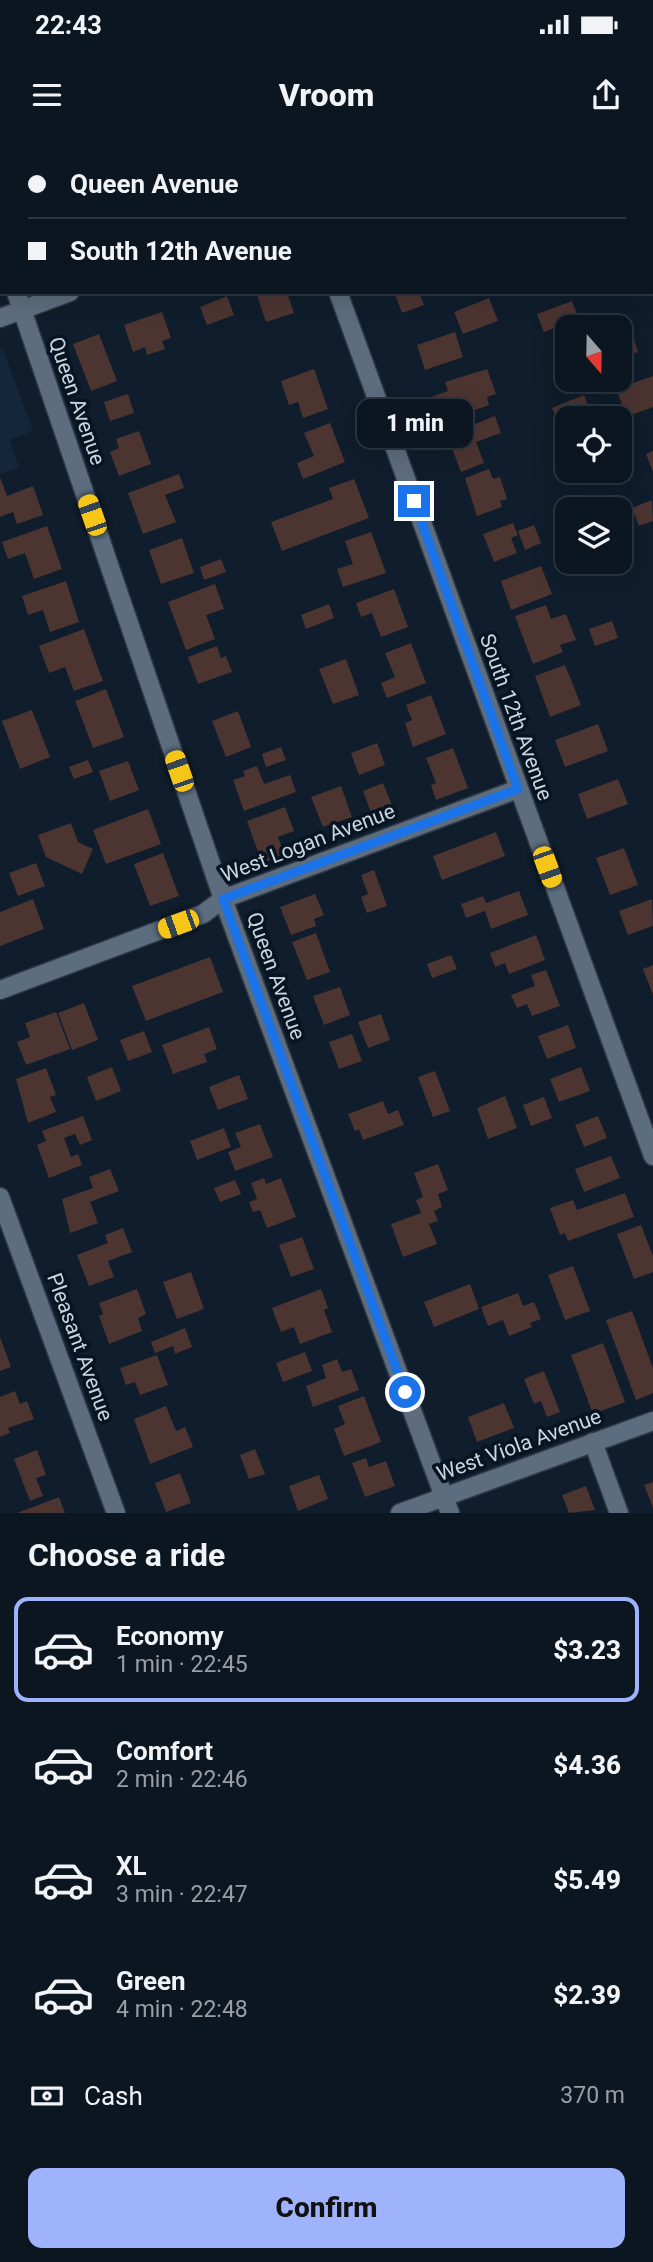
<!DOCTYPE html>
<html lang="en">
<head>
<meta charset="utf-8">
<style>
  body { margin:0; font-family:Roboto,sans-serif; background:#19232e; color:#f1f3f6; height:100vh; display:flex; flex-direction:column; font-size:26px; white-space:nowrap }
  * { box-sizing:border-box; margin:0 }
  p { font-size:23px; color:#9a9fa5 }
  .icon { flex:none; width:38px; height:38px; fill:none; stroke:currentColor; stroke-width:2; stroke-linecap:round; stroke-linejoin:round }
  .map { position:relative; height:1373px; overflow:hidden }
  .details { display:flex; flex-direction:column; background:#0b1621; flex:1 }
  .details>* { flex:none }
  .top-card { position:absolute; left:0px; top:0px; width:654px; height:154px; box-shadow:0 7px 28px #0002,0 0 0 2px #2b353f; display:grid; align-content:center; height:154px; padding:0 28px; background:#0b1621 }
  .needle { width:46px; rotate:160deg }
  .fabs { position:absolute; left:555px; top:175px; display:grid; gap:14px }
  .fabs a { display:grid; place-items:center; width:77px; height:77px; border-radius:14px; background:#0b1621; box-shadow:0 7px 28px #0002,0 0 0 2px #2b353f; font-size:35px }
  .end { position:absolute; width:32px; height:32px; margin:-16px; border:9px solid #1a73e8; background:#fff; box-shadow:0 0 0 4px #fff }
  .from { border-radius:50% }
  .bubble { position:absolute; height:49px; border-radius:14px; background:#0b1621; box-shadow:0 7px 28px #0002,0 0 0 2px #2b353f; font-size:23px; font-weight:800; line-height:49px; text-align:center }
  .car { position:absolute; width:21px; height:42px; margin:-21px -10px; border-radius:9px; box-shadow:0 0 5px 2px #0007; background:linear-gradient(#f5c518 24%,#345 0 40%,#f5c518 0 76%,#345 0 86%,#f5c518 0) }
  .top-card b { display:flex; align-items:center; gap:24px; height:66px; font-size:26px }
  .top-card b+b { border-top:2px solid #2b353f }
  .top-card i { width:18px; height:18px; background:#f1f3f6 }
  ul { padding:0; list-style:none }
  li { display:flex; align-items:center; gap:21px; height:105px; margin:0 14px 10px; padding:0 14px; border:4px solid transparent; border-radius:14px }
  li div { flex:1 }
  li b { display:block; font-size:26px }
  li em { font-style:normal; font-weight:800 }
  li.current { border-color:#9fb3fd }
  li>.icon { width:63px; height:63px; stroke-width:1.5 }
  h2 { padding:0 28px; font-size:32px; line-height:84px }
  .pay { display:flex; align-items:center; gap:18px; height:77px; padding:0 28px; font-size:26px }
  .pay p { margin-inline-start:auto }
  .primary-button { display:flex; gap:14px; margin-top:auto; padding:14px 28px }
  .primary-button a { flex:1; height:80px; border-radius:14px; background:#9fb3fd; color:#111; font-size:28px; font-weight:800; line-height:80px; text-align:center }
  .status { display:flex; justify-content:space-between; align-items:center; height:49px; padding:0 35px; background:#0b1621; direction:ltr }
  .status svg { height:19px; fill:currentColor }
  header { display:flex; justify-content:space-between; align-items:center; height:91px; padding:0 28px; background:#0b1621; font-size:32px; font-weight:800 }
  .map>svg:first-child { display:block }
</style>
</head>
<body>
<div class="status"><b>22:43</b><svg viewBox="0 0 49 12"><path d="M0 12V9h3v3zM5 12V6h3v6zM10 12V3h3v9zM15 12V0h3v12zM26 1h20v11H26zM47 4h2v5h-2z"/></svg></div>
<header><svg class="icon" aria-label="menu" viewBox="0 0 24 24"><path d="M4 6h16M4 12h16M4 18h16"/></svg>Vroom<svg class="icon" aria-label="share" viewBox="0 0 24 24"><path d="M12 15V3M7 8l5-5 5 5M5 13v7h14v-7"/></svg></header>
<div class="map">
<svg width="653" height="1373" viewBox="0 0 653 1373">
  <rect width="100%" height="100%" fill="#0f1d2c"/>
  <!-- built -->
  <path fill="#13263a" d="M3,209L33,291L10,300L19,327L0,334V210Z"/>
  <!-- building -->
  <g fill="#4c3431">
    <path d="M256,152H287L294,173L266,182Z"/>
    <path d="M394,152H419L424,165L402,173Z"/>
    <path d="M227,156L234,175L207,185L200,167Z"/>
    <path d="M489,158L498,181L463,194L454,172Z"/>
    <path d="M572,161L581,185L567,187V191L557,196L554,188L544,192L537,174Z"/>
    <path d="M162,172L171,198L162,201L165,209L147,215L145,207L133,212L124,185Z"/>
    <path d="M629,185L638,212L620,219V188Z"/>
    <path d="M455,192L463,217L425,230L417,205Z"/>
    <path d="M99,194L117,241L91,251L73,204Z"/>
    <path d="M314,229L328,269L303,278L298,262L289,265L281,241Z"/>
    <path d="M487,229L496,254L487,257L489,265L467,273L469,278L442,288L431,257L448,251L445,242Z"/>
    <path d="M653,236V267L626,277L615,244L629,239L630,244Z"/>
    <path d="M128,254L134,273L110,281L104,262Z"/>
    <path d="M584,255L593,278H567V305L552,268Z"/>
    <path d="M495,276L501,293L476,302L484,323L461,332L450,303L474,294L470,286Z"/>
    <path d="M330,283L345,322L303,339L297,323L314,316L304,293Z"/>
    <path d="M139,291L151,324L119,336L110,312L119,308L116,299Z"/>
    <path d="M653,311V332L646,314Z"/>
    <path d="M489,329L493,339L500,337L507,359L500,361L502,367L477,376L465,338Z"/>
    <path d="M179,334L184,348L165,355L176,382L143,394L128,353Z"/>
    <path d="M0,337L7,356L33,346L43,375L17,384L13,372L0,377Z"/>
    <path d="M354,339L369,378L282,411L271,382L333,359L329,348Z"/>
    <path d="M652,360L653,381L639,386L632,368Z"/>
    <path d="M513,383L518,395L511,398L517,413L494,422L483,394Z"/>
    <path d="M534,385L541,403L525,410L518,391Z"/>
    <path d="M47,386L62,429L34,439L25,413L8,419L2,402Z"/>
    <path d="M371,392L386,433L343,447L337,429L353,424L345,401Z"/>
    <path d="M182,398L194,433L161,444L149,410Z"/>
    <path d="M221,419L226,432L204,440L200,427Z"/>
    <path d="M541,426L552,454L511,470L501,441Z"/>
    <path d="M66,441L79,482L50,492L43,470L28,475L22,456Z"/>
    <path d="M215,444L224,469L206,475L215,499L186,510L168,462Z"/>
    <path d="M394,449L408,487L381,497L372,473L361,477L356,463Z"/>
    <path d="M329,464L334,478L306,489L301,475Z"/>
    <path d="M546,465L551,479L566,474L576,500L560,505L563,512L533,524L515,476Z"/>
    <path d="M612,481L618,498L595,506L589,489Z"/>
    <path d="M84,489L103,541L74,551L65,527L49,533L39,506Z"/>
    <path d="M411,503L426,543L387,558L381,543L395,537L385,513Z"/>
    <path d="M217,506L221,518L226,516L232,532L198,544L188,517Z"/>
    <path d="M346,519L359,555L333,564L319,529Z"/>
    <path d="M565,525L581,565L550,577L535,536Z"/>
    <path d="M106,549L124,597L93,608L75,561Z"/>
    <path d="M431,555L446,594L413,607L405,583L412,580L406,565Z"/>
    <path d="M32,570L50,617L20,629L2,581Z"/>
    <path d="M238,571L251,607L226,617L212,581Z"/>
    <path d="M598,584L608,611L565,627L555,600Z"/>
    <path d="M377,603L385,625L359,635L351,613Z"/>
    <path d="M281,607L286,620L266,627L262,614Z"/>
    <path d="M453,608L468,648L436,660L431,645L436,643L426,618Z"/>
    <path d="M88,620L93,632L74,639L69,627Z"/>
    <path d="M128,621L139,650L110,661L99,631Z"/>
    <path d="M257,626L264,644L290,635L296,652L244,671L233,640L245,636L243,631Z"/>
    <path d="M618,639L628,664L587,679L578,654Z"/>
    <path d="M383,643L392,665L371,673L363,651Z"/>
    <path d="M341,646L352,677L323,687L311,657Z"/>
    <path d="M285,667L294,691L278,697L285,715L262,723L247,681Z"/>
    <path d="M148,669L161,704L106,724L93,690Z"/>
    <path d="M71,683L78,702L93,709L82,734L46,717L38,695Z"/>
    <path d="M496,692L505,716L442,740L433,716Z"/>
    <path d="M624,708L638,745L610,755L596,718Z"/>
    <path d="M163,713L179,756L150,766L134,724Z"/>
    <path d="M36,723L45,746L18,756L9,733Z"/>
    <path d="M374,730L387,766L367,773L361,757L368,754L361,735Z"/>
    <path d="M519,751L528,775L491,789L485,771L466,778L461,764L483,756L486,763Z"/>
    <path d="M315,754L324,775L314,779L316,786L291,795L280,767Z"/>
    <path d="M33,759L44,789L0,806V772Z"/>
    <path d="M652,759L653,786L628,795L619,771Z"/>
    <path d="M316,793L330,832L307,840L292,802Z"/>
    <path d="M536,795L545,820L509,834L505,823L495,827L490,813Z"/>
    <path d="M451,815L457,829L432,838L427,824Z"/>
    <path d="M210,817L223,852L146,881L132,846Z"/>
    <path d="M653,825V855L643,829Z"/>
    <path d="M546,830L560,866L532,876L527,864L517,868L511,855L535,846L531,835Z"/>
    <path d="M340,847L350,875L324,885L313,856Z"/>
    <path d="M84,863L98,900L72,910L58,873Z"/>
    <path d="M56,872L70,909L26,925L17,902L30,897L25,883Z"/>
    <path d="M381,874L390,900L368,908L358,882Z"/>
    <path d="M568,885L576,908L547,919L538,896Z"/>
    <path d="M209,887L217,909L204,914L207,922L173,934L162,905Z"/>
    <path d="M144,891L152,912L128,921L120,900Z"/>
    <path d="M352,894L362,921L339,929L329,902Z"/>
    <path d="M112,927L121,951L96,961L87,937Z"/>
    <path d="M581,927L590,951L559,962L550,939Z"/>
    <path d="M46,928L56,955L50,957L56,972L28,983L16,939Z"/>
    <path d="M435,931L450,971L433,977L418,937Z"/>
    <path d="M239,935L248,959L218,970L209,947Z"/>
    <path d="M505,956L517,988L488,999L477,968Z"/>
    <path d="M544,957L552,978L531,986L523,965Z"/>
    <path d="M383,961L388,974L398,970L404,985L363,1000L359,989L355,991L348,974Z"/>
    <path d="M83,976L92,1000L80,1005L75,994L64,998L71,1017L78,1014L82,1025L49,1038L37,1005L46,1001L42,991Z"/>
    <path d="M598,976L607,998L584,1007L575,985Z"/>
    <path d="M260,984L273,1017L235,1031L228,1012L241,1007L235,993Z"/>
    <path d="M224,988L231,1007L197,1020L190,1001Z"/>
    <path d="M611,1016L620,1038L584,1052L575,1029Z"/>
    <path d="M438,1024L448,1050L438,1054L442,1067L434,1071L438,1081L429,1084L437,1104L403,1117L391,1084L421,1073L416,1060L423,1057L414,1033Z"/>
    <path d="M110,1029L119,1051L90,1062L98,1083L70,1093L62,1059L93,1048L89,1037Z"/>
    <path d="M264,1038L266,1044L281,1038L296,1077L267,1088L260,1070L253,1072L249,1062L257,1059L251,1043Z"/>
    <path d="M235,1040L241,1054L220,1062L214,1048Z"/>
    <path d="M625,1053L634,1077L568,1101L565,1093L560,1095L550,1068L573,1060L577,1070Z"/>
    <path d="M641,1085L653,1116V1132L634,1139L617,1094Z"/>
    <path d="M123,1088L132,1112L108,1121L114,1137L89,1146L77,1115L108,1103L105,1095Z"/>
    <path d="M302,1097L314,1129L291,1137L279,1105Z"/>
    <path d="M573,1126L590,1171L565,1180L548,1135Z"/>
    <path d="M191,1132L204,1169L177,1179L163,1142Z"/>
    <path d="M470,1144L479,1169L434,1187L424,1162Z"/>
    <path d="M137,1149L146,1174L138,1178L142,1191L109,1204L99,1176L103,1174L99,1163Z"/>
    <path d="M321,1149L328,1168L324,1170L332,1192L300,1204L294,1187L281,1192L272,1168Z"/>
    <path d="M518,1153L523,1166L534,1162L541,1179L530,1183L532,1187L509,1196L503,1180L488,1186L481,1167Z"/>
    <path d="M632,1171L653,1228V1253L636,1260L606,1180Z"/>
    <path d="M185,1188L192,1207L175,1214L173,1206L155,1213L151,1202Z"/>
    <path d="M0,1197L11,1227L0,1231Z"/>
    <path d="M603,1203L625,1262L593,1274L571,1215Z"/>
    <path d="M305,1212L312,1231L283,1242L276,1223Z"/>
    <path d="M157,1215L168,1245L140,1255L135,1242L126,1245L120,1228Z"/>
    <path d="M337,1219L342,1232L351,1229L359,1250L313,1267L306,1246L326,1238L322,1225Z"/>
    <path d="M544,1231L560,1272L547,1277L541,1261L534,1264L524,1239Z"/>
    <path d="M15,1251L20,1264L27,1261L34,1279L8,1288L10,1293L0,1297V1257Z"/>
    <path d="M364,1256L381,1302L344,1316L334,1289L345,1284L338,1266Z"/>
    <path d="M504,1263L514,1288L477,1302L468,1277Z"/>
    <path d="M166,1266L176,1291L185,1287L193,1307L150,1324L134,1279Z"/>
    <path d="M255,1309L265,1334L249,1339L240,1315Z"/>
    <path d="M37,1310L46,1335L36,1338L43,1356L30,1361L14,1319Z"/>
    <path d="M366,1318L369,1327L386,1321L395,1346L365,1357L352,1323Z"/>
    <path d="M180,1333L191,1363L166,1372L155,1343Z"/>
    <path d="M319,1335L328,1359L298,1371L289,1346Z"/>
    <path d="M653,1342V1368L644,1345Z"/>
    <path d="M586,1346L595,1370L569,1373L562,1355Z"/>
    <path d="M59,1357L65,1373H17Z"/>
  </g>
  <g fill="none" stroke-linecap="round" stroke-linejoin="round">
    <defs>
      <g id="minor">
        <path d="M307,0L308,2"/>
        <path d="M603,0V2"/>
        <path d="M487,2L492,0"/>
        <path d="M0,105L2,110"/>
        <path d="M16,152L223,759L450,1373"/>
        <path d="M338,152L653,1016"/>
        <path d="M0,178L70,152"/>
        <path d="M0,850L203,774L223,759L518,649"/>
        <path d="M0,1057L116,1373"/>
        <path d="M593,1302L619,1373"/>
        <path d="M400,1373L653,1281"/>
      </g>
    </defs>
    <!-- minor casing -->
    <use href="#minor" stroke="#313845" stroke-width="21"/>
    <!-- minor -->
    <use href="#minor" stroke="#5c6d7f" stroke-width="18"/>
  </g>
  <g fill="none" stroke-linecap="round" stroke-linejoin="round">
    <!-- route -->
    <path stroke="#1a73e8" stroke-width="9" d="M405,1252L223,759L518,649L414,361"/>
  </g>
  <g text-anchor="middle" stroke-width="7" stroke-linejoin="round" paint-order="stroke">
    <!-- street labels -->
    <g font-size="21" fill="#ccd5e0" stroke="#071422">
      <text transform="translate(77 261) rotate(71)" y="7">Queen Avenue</text>
      <text transform="translate(516 577) rotate(70)" y="7">South 12th Avenue</text>
      <text transform="translate(308 703) rotate(-21)" y="7">West Logan Avenue</text>
      <text transform="translate(276 836) rotate(70)" y="7">Queen Avenue</text>
      <text transform="translate(80 1207) rotate(70)" y="7">Pleasant Avenue</text>
      <text transform="translate(519 1305) rotate(-20)" y="7">West Viola Avenue</text>
    </g>
  </g>
</svg>
<div class="fabs">
<a><svg class="needle" viewBox="-14 -14 28 28"><path d="M0-13l5 13h-10z" fill="#e53935"/><path d="M0 13l5-13h-10z" fill="#9a9fa5"/></svg></a>
<a><svg class="icon" aria-label="locate" viewBox="0 0 24 24"><circle cx="12" cy="12" r="6"/><path d="M12 2v4M12 18v4M2 12h4M18 12h4"/></svg></a>
<a><svg class="icon" aria-label="layers" viewBox="0 0 24 24"><path d="M12 4l9 5-9 5-9-5zM3 14l9 5 9-5"/></svg></a>
</div>
<i class="end from" style="left:405px;top:1252px"></i>
<i class="end" style="left:414px;top:361px"></i>
<div class="bubble" style="left:357px;top:259px;width:116px">1 min</div>
<i class="car" style="left:92px;top:375px;rotate:341deg"></i>
<i class="car" style="left:179px;top:631px;rotate:341deg"></i>
<i class="car" style="left:547px;top:727px;rotate:160deg"></i>
<i class="car" style="left:178px;top:784px;rotate:250deg"></i>
<div class="top-card">
<b><i class="from"></i>Queen Avenue</b>
<b><i></i>South 12th Avenue</b>
</div>
</div>
<section class="details">
<h2>Choose a ride</h2>
<ul>
<li class="current"><svg class="icon" aria-label="car" viewBox="0 0 24 24"><path d="M5 17H2v-5l4-1 3-4h7l3 4 3 1v5h-3M9 17h6M6 11h13"/><circle cx="7" cy="17" r="2"/><circle cx="17" cy="17" r="2"/></svg><div><b>Economy</b><p>1 min · 22:45</p></div><em>$3.23</em></li>
<li><svg class="icon" aria-label="car" viewBox="0 0 24 24"><path d="M5 17H2v-5l4-1 3-4h7l3 4 3 1v5h-3M9 17h6M6 11h13"/><circle cx="7" cy="17" r="2"/><circle cx="17" cy="17" r="2"/></svg><div><b>Comfort</b><p>2 min · 22:46</p></div><em>$4.36</em></li>
<li><svg class="icon" aria-label="car" viewBox="0 0 24 24"><path d="M5 17H2v-5l4-1 3-4h7l3 4 3 1v5h-3M9 17h6M6 11h13"/><circle cx="7" cy="17" r="2"/><circle cx="17" cy="17" r="2"/></svg><div><b>XL</b><p>3 min · 22:47</p></div><em>$5.49</em></li>
<li><svg class="icon" aria-label="car" viewBox="0 0 24 24"><path d="M5 17H2v-5l4-1 3-4h7l3 4 3 1v5h-3M9 17h6M6 11h13"/><circle cx="7" cy="17" r="2"/><circle cx="17" cy="17" r="2"/></svg><div><b>Green</b><p>4 min · 22:48</p></div><em>$2.39</em></li>
</ul>
<div class="pay"><svg class="icon" aria-label="cash" viewBox="0 0 24 24"><path d="M3 7h18v10H3z"/><circle cx="12" cy="12" r="2"/></svg>Cash<p>370 m</p></div>
<div class="primary-button"><a>Confirm</a></div>
</section>
</body>
</html>
